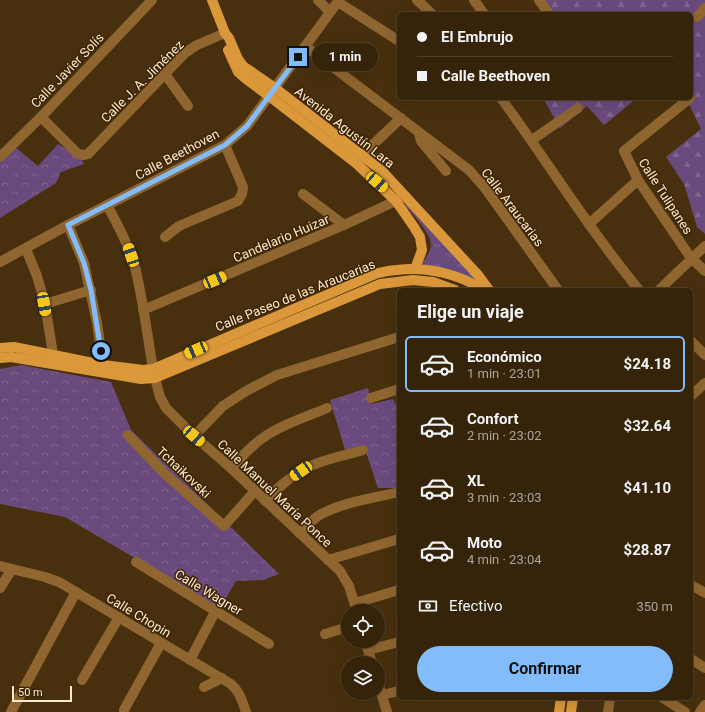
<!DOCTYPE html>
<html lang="es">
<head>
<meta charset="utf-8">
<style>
  body { margin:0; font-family:Roboto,sans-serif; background:#413018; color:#f1f3f6; height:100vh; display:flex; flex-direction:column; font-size:15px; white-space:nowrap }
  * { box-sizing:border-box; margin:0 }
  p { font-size:13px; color:#aaa49c }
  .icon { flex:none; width:22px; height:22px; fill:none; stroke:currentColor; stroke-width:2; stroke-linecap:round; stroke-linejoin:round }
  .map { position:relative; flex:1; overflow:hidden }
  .sheet { position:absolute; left:397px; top:288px; width:296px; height:412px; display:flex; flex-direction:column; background:#36240a; border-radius:6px; box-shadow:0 4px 16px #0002,0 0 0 1px #50412b }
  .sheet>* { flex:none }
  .guide { position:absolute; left:397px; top:12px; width:296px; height:88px; border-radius:6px; box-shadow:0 4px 16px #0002,0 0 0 1px #50412b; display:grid; align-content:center; height:88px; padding:0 20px; background:#36240a }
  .buttons { position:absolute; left:341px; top:604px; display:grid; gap:8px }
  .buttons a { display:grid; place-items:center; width:44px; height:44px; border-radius:50%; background:#36240a; box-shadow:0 4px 16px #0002,0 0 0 1px #50412b; font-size:20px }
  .scale { position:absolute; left:12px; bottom:10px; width:60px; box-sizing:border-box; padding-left:4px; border:2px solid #fde8d0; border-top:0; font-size:11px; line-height:14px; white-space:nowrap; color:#fde8d0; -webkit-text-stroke:3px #3d2603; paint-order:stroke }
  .end { position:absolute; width:18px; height:18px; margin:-9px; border:5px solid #83bcfb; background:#111; box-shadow:0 0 0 2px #111 }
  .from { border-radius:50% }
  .bubble { position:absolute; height:28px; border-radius:14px; background:#36240a; box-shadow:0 4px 16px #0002,0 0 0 1px #50412b; font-size:13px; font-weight:700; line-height:28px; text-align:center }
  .car { position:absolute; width:12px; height:24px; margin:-12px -6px; border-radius:5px; box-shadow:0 0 3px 1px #0007; background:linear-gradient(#f5c518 24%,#345 0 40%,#f5c518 0 76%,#345 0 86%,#f5c518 0) }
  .guide b { display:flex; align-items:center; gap:14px; height:38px; font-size:15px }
  .guide b+b { border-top:1px solid #50412b }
  .guide i { width:10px; height:10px; background:#f1f3f6 }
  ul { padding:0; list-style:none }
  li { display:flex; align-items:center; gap:12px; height:56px; margin:0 8px 6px; padding:0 12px; border:2px solid transparent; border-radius:6px }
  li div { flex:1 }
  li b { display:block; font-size:15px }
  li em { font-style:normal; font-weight:700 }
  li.selected { border-color:#83bcfb }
  li>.icon { width:36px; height:36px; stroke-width:1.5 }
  h2 { padding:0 20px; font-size:18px; line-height:48px }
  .pay { display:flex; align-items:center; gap:10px; height:44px; padding:0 20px; font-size:15px }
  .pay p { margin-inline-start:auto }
  .cta { display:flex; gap:8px; margin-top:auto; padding:8px 20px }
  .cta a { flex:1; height:46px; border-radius:24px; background:#83bcfb; color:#111; font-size:16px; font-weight:700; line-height:46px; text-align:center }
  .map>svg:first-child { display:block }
</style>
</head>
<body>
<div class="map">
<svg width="705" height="712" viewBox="0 0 705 712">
  <defs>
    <pattern id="grass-tufts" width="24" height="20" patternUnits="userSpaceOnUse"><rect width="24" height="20" fill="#6a4a7d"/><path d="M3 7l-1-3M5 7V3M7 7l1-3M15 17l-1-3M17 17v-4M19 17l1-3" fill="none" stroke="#80648e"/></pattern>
    <pattern id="forest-firs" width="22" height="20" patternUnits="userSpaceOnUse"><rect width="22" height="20" fill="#6a4a7d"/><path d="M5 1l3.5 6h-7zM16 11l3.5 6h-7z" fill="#80648e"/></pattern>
    <pattern id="park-crowns" width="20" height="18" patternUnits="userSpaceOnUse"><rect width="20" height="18" fill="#6a4a7d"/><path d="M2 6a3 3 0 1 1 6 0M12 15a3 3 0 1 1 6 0" fill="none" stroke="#80648e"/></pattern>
  </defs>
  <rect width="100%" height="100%" fill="#48300e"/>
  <!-- grass -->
  <path fill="url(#grass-tufts)" d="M409,203L481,284L422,264C425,259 430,253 431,246C432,234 413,215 405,205Z"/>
  <!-- forest -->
  <g fill="url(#forest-firs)">
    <path d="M538,0H705V234L697,227L684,184L666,157L701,129L686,98H691V14H549Z"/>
    <path d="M543,98H637L604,125L587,106L560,128Z"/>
  </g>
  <!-- park -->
  <g fill="url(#park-crowns)">
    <path d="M58,144L81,158L84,164L61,172L56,183L0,218V157L15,147L38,166Z"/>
    <path d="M21,365L111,382L131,430L279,574L263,580L236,581L220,608L65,517L0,504V369Z"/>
    <path d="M368,388L372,404L393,399L399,411V488H378L364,446L345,450L330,400Z"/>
  </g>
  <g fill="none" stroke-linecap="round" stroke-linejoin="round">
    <!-- minor -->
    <g stroke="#8f6630" stroke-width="10">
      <path d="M318,0L330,12"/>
      <path d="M417,0L432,14"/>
      <path d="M474,0L484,14"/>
      <path d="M539,0L549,14"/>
      <path d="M338,2L399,41"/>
      <path d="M697,17L705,8"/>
      <path d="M305,46L469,170L485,188L558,290"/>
      <path d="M165,74L188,106"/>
      <path d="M501,98C547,161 589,229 639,290"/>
      <path d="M690,98L624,151L638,180L691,258L705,271"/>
      <path d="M41,117L78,154L83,155L88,154L185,53L197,45L225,33"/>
      <path d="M419,134L421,141L446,171"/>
      <path d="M532,140L578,108"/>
      <path d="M362,155L401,118"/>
      <path d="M0,157L41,117L152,0"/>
      <path d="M303,194L344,225"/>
      <path d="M107,205C117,224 128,243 134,263C143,298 147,334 153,369"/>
      <path d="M589,224L638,180"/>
      <path d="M68,225L84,263L97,323L103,365"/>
      <path d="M165,237L179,226L238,201L242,194L243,187L225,145"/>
      <path d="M26,249L37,276L45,304L53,354"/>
      <path d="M0,262L68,225L225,145L247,126L339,0"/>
      <path d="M659,290L705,246"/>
      <path d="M45,304L91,290"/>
      <path d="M143,310L344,225L402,198"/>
      <path d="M691,341L705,355"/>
      <path d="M155,378L160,397L166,408L194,436L231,468L340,571L349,586L357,611"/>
      <path d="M691,396L705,383"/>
      <path d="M371,398L399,389"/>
      <path d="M128,435L164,473L224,526L254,492"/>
      <path d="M194,436L223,406L246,391L277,375L399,337"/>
      <path d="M231,468C240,459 249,448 260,440C280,425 304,418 327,408"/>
      <path d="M265,501C276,490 287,479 301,471C319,460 343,456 363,450"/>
      <path d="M299,533C305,528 311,521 318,516C339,503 374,498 399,492"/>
      <path d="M328,560L399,539"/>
      <path d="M136,562L269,644"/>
      <path d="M0,566L45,577L59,582L231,684C240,692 242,701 246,712"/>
      <path d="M691,585L705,593"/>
      <path d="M0,588L12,569"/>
      <path d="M355,603L399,590"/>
      <path d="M325,634L348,627"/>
      <path d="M365,641L372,663"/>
      <path d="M368,650L399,642"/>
      <path d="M691,659L705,668"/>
      <path d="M190,660L216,610"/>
      <path d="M82,680L119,617"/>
      <path d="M378,683L387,712"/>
      <path d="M204,687L222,678"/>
      <path d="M382,695L399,691"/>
      <path d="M663,698L685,712"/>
      <path d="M124,710L161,643"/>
      <path d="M11,712L76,592"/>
      <path d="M608,712L610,698"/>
      <path d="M700,712L705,705"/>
    </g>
    <!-- major -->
    <g stroke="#da983a" stroke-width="10">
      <path d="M212,0L225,33L229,38L238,59L243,66L275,88L382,171L478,275L489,290"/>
      <path d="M228,50L238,72L246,79L269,96L357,164L396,201L414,227L420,237L422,250L415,269"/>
      <path d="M0,348L14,347L103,365L143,370L153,369L378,273C384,272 391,270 397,270C425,266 460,274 483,290"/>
      <path d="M0,358L11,357L141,379L155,378L380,284L413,280L433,282L455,290"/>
      <path d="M559,712L561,698"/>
      <path d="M571,712L573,698"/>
    </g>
  </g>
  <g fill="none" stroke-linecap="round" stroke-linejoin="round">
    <!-- route -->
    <path stroke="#83bcfb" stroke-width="5" d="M101,351L91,290L84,263L68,225L225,145L247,126L298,57"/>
  </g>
  <g text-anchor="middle" stroke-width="3" stroke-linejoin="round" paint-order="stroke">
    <!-- street labels -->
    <g font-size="13" fill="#fde8d0" stroke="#3d2603">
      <text transform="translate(67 70) rotate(-46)" y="5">Calle Javier Solís</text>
      <text transform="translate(142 81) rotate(-45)" y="5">Calle J. A. Jiménez</text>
      <text transform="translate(345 127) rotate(38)" y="5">Avenida Agustín Lara</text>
      <text transform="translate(177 154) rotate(-28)" y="5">Calle Beethoven</text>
      <text transform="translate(666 196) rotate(57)" y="5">Calle Tulipanes</text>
      <text transform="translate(513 207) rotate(53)" y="5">Calle Araucarias</text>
      <text transform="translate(281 238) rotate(-23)" y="5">Candelario Huizar</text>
      <text transform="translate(295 295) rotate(-22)" y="5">Calle Paseo de las Araucarias</text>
      <text transform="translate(184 472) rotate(43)" y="5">Tchaikovski</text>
      <text transform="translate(275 493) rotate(43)" y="5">Calle Manuel María Ponce</text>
      <text transform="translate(209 592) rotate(31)" y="5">Calle Wagner</text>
      <text transform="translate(139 615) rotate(31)" y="5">Calle Chopin</text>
    </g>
  </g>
</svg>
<div class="buttons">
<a><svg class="icon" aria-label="locate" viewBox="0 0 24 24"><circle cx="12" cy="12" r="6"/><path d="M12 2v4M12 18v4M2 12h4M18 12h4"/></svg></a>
<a><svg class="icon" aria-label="layers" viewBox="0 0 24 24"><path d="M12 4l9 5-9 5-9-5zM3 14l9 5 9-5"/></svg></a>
</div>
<div class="scale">50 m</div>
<i class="end from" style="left:101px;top:351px"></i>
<i class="end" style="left:298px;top:57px"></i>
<div class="bubble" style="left:312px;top:43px;width:66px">1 min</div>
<i class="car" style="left:377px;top:182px;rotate:131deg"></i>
<i class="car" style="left:131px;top:255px;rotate:341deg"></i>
<i class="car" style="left:215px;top:280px;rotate:67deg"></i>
<i class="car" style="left:44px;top:304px;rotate:170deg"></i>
<i class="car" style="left:196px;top:350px;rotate:247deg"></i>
<i class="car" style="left:194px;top:436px;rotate:131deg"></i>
<i class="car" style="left:301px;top:471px;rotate:236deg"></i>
<div class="guide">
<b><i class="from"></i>El Embrujo</b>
<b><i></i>Calle Beethoven</b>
</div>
<section class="sheet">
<h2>Elige un viaje</h2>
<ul>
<li class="selected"><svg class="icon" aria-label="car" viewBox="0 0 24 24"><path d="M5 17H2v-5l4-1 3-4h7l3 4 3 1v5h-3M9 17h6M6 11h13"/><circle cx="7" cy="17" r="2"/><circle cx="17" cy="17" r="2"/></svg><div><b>Económico</b><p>1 min · 23:01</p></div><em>$24.18</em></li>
<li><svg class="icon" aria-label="car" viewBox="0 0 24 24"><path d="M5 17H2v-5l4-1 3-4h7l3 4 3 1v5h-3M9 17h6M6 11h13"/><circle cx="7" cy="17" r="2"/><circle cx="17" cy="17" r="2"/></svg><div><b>Confort</b><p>2 min · 23:02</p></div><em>$32.64</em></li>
<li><svg class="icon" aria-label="car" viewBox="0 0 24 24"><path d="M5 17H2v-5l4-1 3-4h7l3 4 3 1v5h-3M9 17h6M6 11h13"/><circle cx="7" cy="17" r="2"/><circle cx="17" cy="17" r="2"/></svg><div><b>XL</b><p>3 min · 23:03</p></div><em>$41.10</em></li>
<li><svg class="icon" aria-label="car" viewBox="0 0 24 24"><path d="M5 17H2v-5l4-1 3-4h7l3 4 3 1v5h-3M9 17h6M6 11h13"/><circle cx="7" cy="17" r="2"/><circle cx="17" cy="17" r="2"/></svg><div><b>Moto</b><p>4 min · 23:04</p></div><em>$28.87</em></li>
</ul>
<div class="pay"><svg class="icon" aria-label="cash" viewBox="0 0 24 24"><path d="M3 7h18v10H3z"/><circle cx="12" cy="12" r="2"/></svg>Efectivo<p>350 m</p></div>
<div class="cta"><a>Confirmar</a></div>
</section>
</div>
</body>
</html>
